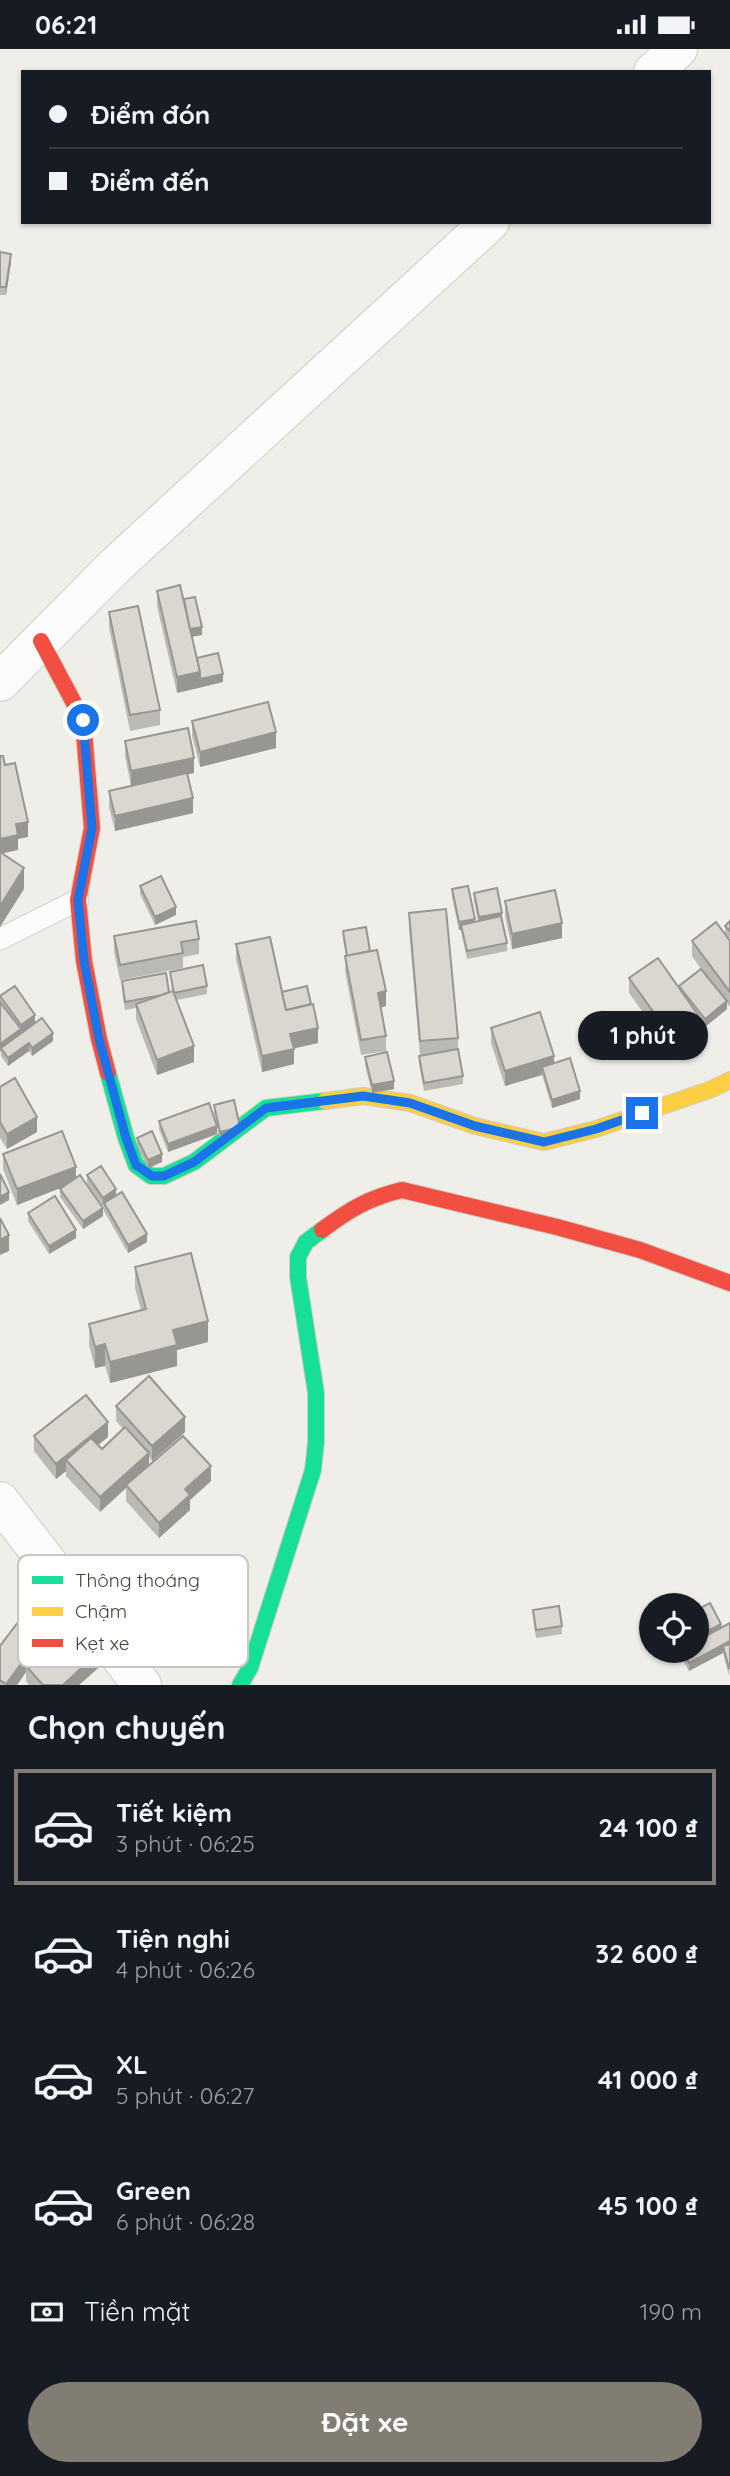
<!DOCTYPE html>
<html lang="vi">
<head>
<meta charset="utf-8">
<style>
  body { margin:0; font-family:Quicksand,sans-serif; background:#20242c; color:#f1f3f6; height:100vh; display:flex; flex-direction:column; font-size:26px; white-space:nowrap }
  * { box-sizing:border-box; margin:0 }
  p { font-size:23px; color:#9ea1a6 }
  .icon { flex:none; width:38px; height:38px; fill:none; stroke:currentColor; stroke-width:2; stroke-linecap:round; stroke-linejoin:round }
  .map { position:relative; height:1636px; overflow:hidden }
  .side { display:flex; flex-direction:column; background:#171b24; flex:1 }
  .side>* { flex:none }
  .top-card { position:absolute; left:21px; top:21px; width:690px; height:154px; border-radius:0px; box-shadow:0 2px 5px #0004; display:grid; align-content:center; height:154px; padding:0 28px; background:#171b24 }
  .tools { position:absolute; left:639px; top:1544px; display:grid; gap:14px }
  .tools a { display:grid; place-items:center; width:70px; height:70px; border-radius:50%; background:#171b24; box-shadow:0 2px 5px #0004; font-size:35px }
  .end { position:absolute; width:32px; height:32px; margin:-16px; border:9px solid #1a73e8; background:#fff; box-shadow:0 0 0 4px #fff }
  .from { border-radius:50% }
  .bubble { position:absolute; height:49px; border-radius:24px; background:#171b24; box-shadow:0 2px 5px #0004; font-size:23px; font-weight:800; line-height:49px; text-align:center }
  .top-card b { display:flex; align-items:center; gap:24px; height:66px; font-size:26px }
  .top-card b+b { border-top:2px solid #363941 }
  .top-card i { width:18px; height:18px; background:#f1f3f6 }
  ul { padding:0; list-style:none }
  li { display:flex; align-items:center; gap:21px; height:116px; margin:0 14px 10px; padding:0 14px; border:4px solid transparent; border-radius:0px }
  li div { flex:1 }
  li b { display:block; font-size:26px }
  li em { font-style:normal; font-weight:800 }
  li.active { border-color:#827d73 }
  li>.icon { width:63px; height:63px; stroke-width:1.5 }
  h2 { padding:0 28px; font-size:32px; line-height:84px }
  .pay { display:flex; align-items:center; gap:18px; height:77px; padding:0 28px; font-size:26px }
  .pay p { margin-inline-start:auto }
  .cta { display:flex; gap:14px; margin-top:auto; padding:14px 28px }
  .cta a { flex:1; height:80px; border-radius:42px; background:#827d73; color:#fff; font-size:28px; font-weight:800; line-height:80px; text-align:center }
  .status { display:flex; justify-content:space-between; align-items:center; height:49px; padding:0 35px; background:#171b24; direction:ltr }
  .status svg { height:19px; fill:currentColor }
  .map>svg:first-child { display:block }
</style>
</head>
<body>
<div class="status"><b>06:21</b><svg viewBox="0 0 49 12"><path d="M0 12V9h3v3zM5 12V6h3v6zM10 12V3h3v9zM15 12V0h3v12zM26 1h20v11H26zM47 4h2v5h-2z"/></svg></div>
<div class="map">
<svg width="730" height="1636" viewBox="0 0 730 1636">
  <rect width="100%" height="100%" fill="#f0eee8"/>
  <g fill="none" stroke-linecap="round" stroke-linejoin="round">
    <defs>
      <path id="lane" d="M0,890L78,851"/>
      <g id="street">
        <path d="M653,23L678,0"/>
        <path d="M0,633L116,516L490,173"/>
        <path d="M0,1452L142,1636"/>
      </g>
      <g id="fast">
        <path d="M108,1024L126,1089L136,1116L151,1127H164L194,1113L266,1059L325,1052"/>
        <path d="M240,1636L250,1619L313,1421L316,1393V1344L298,1228V1208L306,1193L322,1181"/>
      </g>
      <path id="slow" d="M325,1052L363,1047L410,1054L475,1077L544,1093L596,1080L712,1040L730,1031"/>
      <g id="jam">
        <path d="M41,592L83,671L92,779L78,851L84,912L99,990L108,1024"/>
        <path d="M322,1181C349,1161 368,1149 402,1141L557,1178L640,1201L730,1234"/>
      </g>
    </defs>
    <!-- lane casing -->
    <use href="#lane" stroke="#ceccc6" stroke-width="23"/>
    <!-- street casing -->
    <use href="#street" stroke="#ceccc6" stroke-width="40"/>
    <!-- fast casing -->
    <use href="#fast" stroke="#d0ccbf" stroke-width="18"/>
    <!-- slow casing -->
    <use href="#slow" stroke="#d0ccbf" stroke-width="18"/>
    <!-- jam casing -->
    <use href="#jam" stroke="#d0ccbf" stroke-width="18"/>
    <!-- lane -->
    <use href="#lane" stroke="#fdfcfc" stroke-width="21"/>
    <!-- street -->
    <use href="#street" stroke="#fdfcfc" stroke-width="38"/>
    <!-- fast -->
    <use href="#fast" stroke="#16e098" stroke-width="16"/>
    <!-- slow -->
    <use href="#slow" stroke="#ffcf43" stroke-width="16"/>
    <!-- jam -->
    <use href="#jam" stroke="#f24e42" stroke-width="16"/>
  </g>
  <!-- wall -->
  <g fill="#bbb9b3">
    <path d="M0,203L11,213L6,246H0Z"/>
    <path d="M157,542L184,550L202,586L192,588L197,609L223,633L177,644L157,557Z"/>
    <path d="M109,563L160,661V676L130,682L109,578Z"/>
    <path d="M192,672L276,699L200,718L192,687Z"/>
    <path d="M125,692L194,724L188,725L193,764L115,782L109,758V742L131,737L125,707Z"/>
    <path d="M140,837L176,866L155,876L140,845Z"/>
    <path d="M452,840L475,873L478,872L474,852V844L502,872L507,894V902L467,910L461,881H459L452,848Z"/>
    <path d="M505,852L562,889L512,900L505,867Z"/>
    <path d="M409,864L458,989V1001L463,1027V1035L424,1042L419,1015L420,1007L409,879Z"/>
    <path d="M730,872V890L725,885V877Z"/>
    <path d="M343,882L370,902L386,957L381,959L386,987V1002L361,1006L345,922L346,907L343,890Z"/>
    <path d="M114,887L199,890V905L183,908V919L120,931L114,903Z"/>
    <path d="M692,892H730V958L727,954V960L705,978L698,970V981L670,1001L629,944V929L679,938L707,928L692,907Z"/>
    <path d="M236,895L282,943L318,994L293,1000L294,1015L262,1023L236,910Z"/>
    <path d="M170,923L207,937V945L177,951L194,1013L157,1026L136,970V959L125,961L122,940V932L169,943L172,942Z"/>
    <path d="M0,947L35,974L53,992L32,1007L29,1002L8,1017L1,1007V1003H0Z"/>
    <path d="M491,979L554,1014L580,1050L552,1059L542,1026L505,1037L491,994Z"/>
    <path d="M365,1008L394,1040L372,1044L365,1016Z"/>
    <path d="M0,1038L37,1083L7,1100L0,1089Z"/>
    <path d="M214,1056L240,1086L220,1091L217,1078V1085L168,1103L159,1080V1072L217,1075L214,1064Z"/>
    <path d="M137,1089L162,1113L148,1119L137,1097Z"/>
    <path d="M3,1105L76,1129L103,1167L83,1180L60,1148V1140L65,1137L17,1156L3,1120Z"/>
    <path d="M87,1126L116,1146L147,1193L128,1204L104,1162V1156L103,1157L87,1134Z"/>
    <path d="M28,1164L76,1189L49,1205L28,1172Z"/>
    <path d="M135,1218L208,1293L177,1301V1317L110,1334L105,1317L95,1319L89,1296V1275L141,1261L135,1239Z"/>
    <path d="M116,1357L185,1383L152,1412L149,1408V1417L211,1432L190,1451V1461L159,1489L126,1452V1439L100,1463L66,1427V1422L56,1430L34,1402V1387L108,1388L98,1396L102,1400L123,1380L116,1372Z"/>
    <path d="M533,1561L562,1577V1585L536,1589L533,1569Z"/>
    <path d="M69,1566L40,1604L105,1613L79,1636H29L26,1632V1623L17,1636H0V1597Z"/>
    <path d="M730,1574L729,1627L723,1604L689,1622L681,1608V1601H696L721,1579Z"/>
  </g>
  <!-- shaded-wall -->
  <g fill="#989692">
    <path d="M11,205V213L6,246V238Z"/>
    <path d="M202,578V586L189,588V580Z"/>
    <path d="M200,623L223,625V633L177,644V628Z"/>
    <path d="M276,683V699L200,718V703Z"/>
    <path d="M194,709V724L131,737V722Z"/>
    <path d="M193,749V764L115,782V767Z"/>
    <path d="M28,773V788L18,790V801L0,805V790L16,775Z"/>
    <path d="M24,819V840L0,878V857Z"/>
    <path d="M176,858V866L155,876V868Z"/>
    <path d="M502,864V872L479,876V868Z"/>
    <path d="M475,870V878L461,876V881H459V873Z"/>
    <path d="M562,874V889L512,900V885Z"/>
    <path d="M386,942V957L378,959V944Z"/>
    <path d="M727,952V960L705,978V970Z"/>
    <path d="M35,966V974L21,984V976Z"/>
    <path d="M698,966V981L670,1001V986Z"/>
    <path d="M318,979V994L290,1000V985Z"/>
    <path d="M21,980V988L1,999L0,1003V995Z"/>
    <path d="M53,984V992L32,1007V999Z"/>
    <path d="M29,994V1002L8,1017V1009Z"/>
    <path d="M194,997V1013L157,1026V1011Z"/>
    <path d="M294,1000V1015L262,1023V1007Z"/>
    <path d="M554,1007V1022L542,1018V1026L505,1037V1022Z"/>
    <path d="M394,1032V1040L372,1044V1036Z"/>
    <path d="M580,1042V1050L552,1059V1051Z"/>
    <path d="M37,1068V1083L7,1100V1085Z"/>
    <path d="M217,1077V1085L168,1103V1095Z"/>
    <path d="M240,1078V1086L220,1091V1083Z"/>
    <path d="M162,1105V1113L148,1119V1111Z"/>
    <path d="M76,1118V1133L17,1156V1140Z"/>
    <path d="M116,1140V1148L104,1154L103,1157V1149Z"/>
    <path d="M9,1143V1151L0,1156V1148Z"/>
    <path d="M103,1159V1167L83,1180V1172Z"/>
    <path d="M76,1181V1189L49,1205V1197Z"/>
    <path d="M147,1185V1193L128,1204V1196Z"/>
    <path d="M9,1186V1202L0,1206V1191Z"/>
    <path d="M208,1272V1293L177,1301V1317L110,1334V1313L173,1281Z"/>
    <path d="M105,1295V1317L95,1319V1298Z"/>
    <path d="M185,1368V1383L152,1412V1397Z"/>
    <path d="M108,1373V1388L72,1417L66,1411V1422L56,1430V1415Z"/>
    <path d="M149,1404V1419L126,1436V1439L100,1463V1448Z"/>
    <path d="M211,1417V1432L190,1451V1461L159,1489V1474L185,1440Z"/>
    <path d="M69,1550V1566L28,1620L26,1617V1623L17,1636H6Z"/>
    <path d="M721,1575V1583L696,1596V1588Z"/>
    <path d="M730,1592V1600L723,1597V1604L689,1622V1614Z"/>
    <path d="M105,1597V1613L79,1636H63Z"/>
  </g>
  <!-- building -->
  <g fill="#d9d7d0" stroke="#989692" stroke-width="2">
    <path d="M0,203L11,205L6,238H0Z"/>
    <path d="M180,536L200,623L177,628L157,542Z"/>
    <path d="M195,548L202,578L190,580L184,550Z"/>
    <path d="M138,557L160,661L130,666L109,563Z"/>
    <path d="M218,604L223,625L200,630V623L197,609Z"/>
    <path d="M268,653L276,683L200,703L192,672Z"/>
    <path d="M188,679L194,709L131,722L125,692Z"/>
    <path d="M0,707H3L5,716L15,714L28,773L16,775L18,786L0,790Z"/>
    <path d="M187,724L193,749L115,767L109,742Z"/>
    <path d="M0,803L24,819L0,857Z"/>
    <path d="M161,827L176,858L155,868L140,837Z"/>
    <path d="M468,837L475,870L459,873L452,840Z"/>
    <path d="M497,839L502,864L479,868L474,844Z"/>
    <path d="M555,841L562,874L512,885L505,852Z"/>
    <path d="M446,860L458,989L420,992L409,864Z"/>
    <path d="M501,867L507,894L467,902L461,876Z"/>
    <path d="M196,872L199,890L181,893L183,904L120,916L114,887Z"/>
    <path d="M730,872V882L725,877Z"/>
    <path d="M716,873L730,892V943L692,892Z"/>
    <path d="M366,878L370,902L347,907L343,882Z"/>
    <path d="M270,888L286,961L313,955L318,979L290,985L294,1000L262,1007L236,895Z"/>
    <path d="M377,901L386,942L378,944L386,987L361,991L345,907Z"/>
    <path d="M658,909L698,966L670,986L629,929Z"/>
    <path d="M203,916L207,937L174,944L170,923Z"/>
    <path d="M701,920L727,952L705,970L679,937Z"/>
    <path d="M166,924L169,943L162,946L125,953L122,932Z"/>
    <path d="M15,937L35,966L21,976L0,947Z"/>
    <path d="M307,937L311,955L286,961L282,943Z"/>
    <path d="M173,942L194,997L157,1011L136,955Z"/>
    <path d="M0,953L21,980L0,995Z"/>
    <path d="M540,963L554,1007L505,1022L491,979Z"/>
    <path d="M42,969L53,984L32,999L29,994L8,1009L1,999Z"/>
    <path d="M458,1000L463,1027L424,1034L419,1007Z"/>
    <path d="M387,1003L394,1032L372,1036L365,1008Z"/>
    <path d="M570,1009L580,1042L552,1051L542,1018Z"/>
    <path d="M15,1029L37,1068L7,1085L0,1073V1038Z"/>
    <path d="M234,1051L240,1078L220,1083L214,1056Z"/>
    <path d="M209,1054L217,1077L168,1095L159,1072Z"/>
    <path d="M62,1082L76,1118L17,1140L3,1105Z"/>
    <path d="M152,1082L162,1105L148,1111L137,1089Z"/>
    <path d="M101,1117L116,1140L103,1149L87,1126Z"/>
    <path d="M0,1125L9,1143L0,1148Z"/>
    <path d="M80,1126L103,1159L83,1172L60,1140Z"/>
    <path d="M122,1143L147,1185L128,1196L104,1154Z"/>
    <path d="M55,1147L76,1181L49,1197L28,1164Z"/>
    <path d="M0,1169L9,1186L0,1191Z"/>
    <path d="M191,1204L208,1272L173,1281L177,1296L110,1313L105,1295L95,1298L89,1275L146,1260L135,1218Z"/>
    <path d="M149,1327L185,1368L152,1397L116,1357Z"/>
    <path d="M86,1346L108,1373L56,1415L34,1387Z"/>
    <path d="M125,1378L149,1404L100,1448L66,1411L91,1389L102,1400Z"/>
    <path d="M183,1387L211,1417L185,1440L190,1446L159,1474L126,1436Z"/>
    <path d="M47,1535L69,1550L6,1635L0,1631V1597Z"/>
    <path d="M710,1554L721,1575L696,1588V1561Z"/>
    <path d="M559,1557L562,1577L536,1581L533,1561Z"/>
    <path d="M79,1569L105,1597L63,1636H43L26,1617Z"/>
    <path d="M730,1574V1592L689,1614L682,1601H696V1592Z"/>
    <path d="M730,1595V1618L729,1619L723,1597Z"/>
  </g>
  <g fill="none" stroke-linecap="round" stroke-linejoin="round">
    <!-- route -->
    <path stroke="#1a73e8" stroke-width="9" d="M83,671L92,779L78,851L84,912L99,990L126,1089L136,1116L152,1127H164L194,1113L266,1059L363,1047L410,1054L475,1077L544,1093L596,1080L642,1064"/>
  </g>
  <!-- legend -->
  <rect x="18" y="1506" width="230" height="112" rx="10" fill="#fff" stroke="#c8c6c2" stroke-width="2"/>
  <rect x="32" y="1527" width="31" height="8" fill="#16e098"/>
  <rect x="32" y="1558" width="31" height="9" fill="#ffcf43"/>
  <rect x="32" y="1590" width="31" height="8" fill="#f24e42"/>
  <g font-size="19" fill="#464034">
    <text x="75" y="1538">Thông thoáng</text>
    <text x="75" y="1569">Chậm</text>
    <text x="75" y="1601">Kẹt xe</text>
  </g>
</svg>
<div class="tools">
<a><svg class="icon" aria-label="locate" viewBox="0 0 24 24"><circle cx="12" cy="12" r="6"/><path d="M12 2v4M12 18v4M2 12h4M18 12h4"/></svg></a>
</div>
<i class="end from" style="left:83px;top:671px"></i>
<i class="end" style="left:642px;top:1064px"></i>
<div class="bubble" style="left:578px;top:962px;width:130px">1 phút</div>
<div class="top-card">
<b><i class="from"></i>Điểm đón</b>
<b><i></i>Điểm đến</b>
</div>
</div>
<section class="side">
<h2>Chọn chuyến</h2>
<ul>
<li class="active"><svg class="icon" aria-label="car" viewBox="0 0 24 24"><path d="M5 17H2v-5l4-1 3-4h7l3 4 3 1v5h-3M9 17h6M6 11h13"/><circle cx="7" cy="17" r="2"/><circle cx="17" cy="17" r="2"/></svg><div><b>Tiết kiệm</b><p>3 phút · 06:25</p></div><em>24 100 ₫</em></li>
<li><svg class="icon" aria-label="car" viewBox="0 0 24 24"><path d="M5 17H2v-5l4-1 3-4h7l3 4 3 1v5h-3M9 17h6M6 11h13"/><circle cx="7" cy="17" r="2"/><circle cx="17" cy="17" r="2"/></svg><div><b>Tiện nghi</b><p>4 phút · 06:26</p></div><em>32 600 ₫</em></li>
<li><svg class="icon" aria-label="car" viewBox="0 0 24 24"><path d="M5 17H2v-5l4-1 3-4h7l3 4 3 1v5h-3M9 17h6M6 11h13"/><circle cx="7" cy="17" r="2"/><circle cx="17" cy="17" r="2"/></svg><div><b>XL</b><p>5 phút · 06:27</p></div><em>41 000 ₫</em></li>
<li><svg class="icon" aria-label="car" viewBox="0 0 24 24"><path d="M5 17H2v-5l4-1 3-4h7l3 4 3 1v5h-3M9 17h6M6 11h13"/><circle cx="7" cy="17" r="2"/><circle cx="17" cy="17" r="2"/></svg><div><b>Green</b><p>6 phút · 06:28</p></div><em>45 100 ₫</em></li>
</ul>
<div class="pay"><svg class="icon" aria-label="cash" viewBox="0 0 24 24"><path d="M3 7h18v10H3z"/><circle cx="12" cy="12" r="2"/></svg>Tiền mặt<p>190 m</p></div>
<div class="cta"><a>Đặt xe</a></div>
</section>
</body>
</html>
